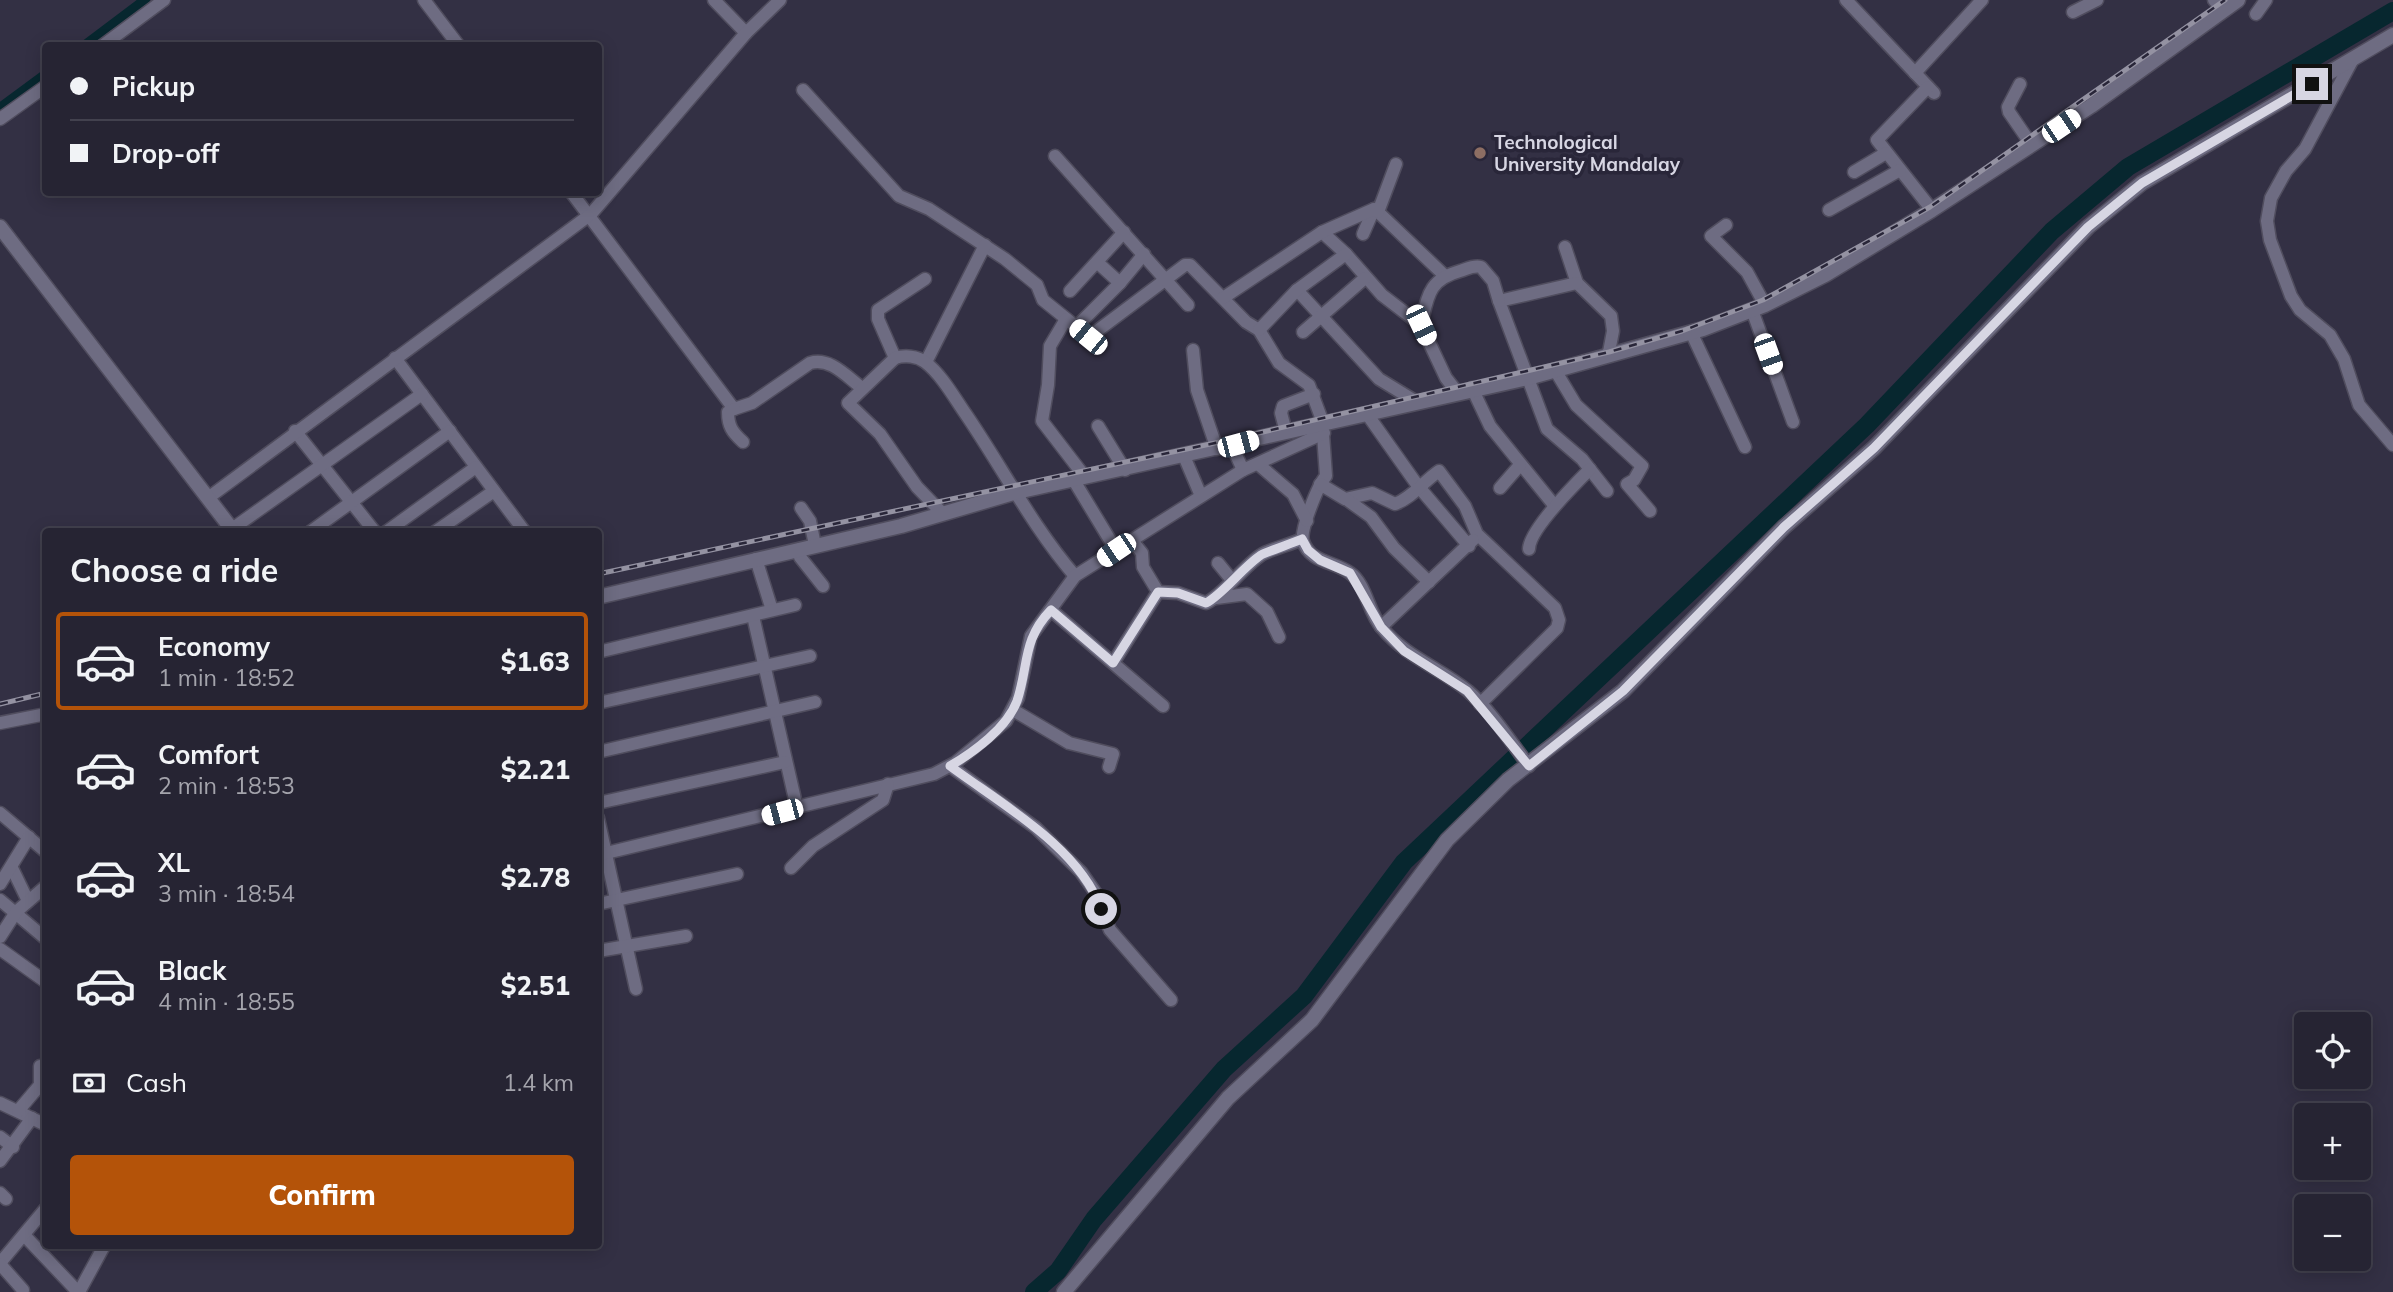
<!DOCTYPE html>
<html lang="en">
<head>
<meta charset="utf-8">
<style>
  body { margin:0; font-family:Mulish,sans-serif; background:#32303f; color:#f1f3f6; height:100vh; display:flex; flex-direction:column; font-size:26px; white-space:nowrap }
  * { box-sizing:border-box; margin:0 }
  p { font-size:23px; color:#a4a4ac }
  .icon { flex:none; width:38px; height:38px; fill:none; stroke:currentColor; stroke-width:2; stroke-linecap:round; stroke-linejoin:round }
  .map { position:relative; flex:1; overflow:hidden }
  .sheet { position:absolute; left:42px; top:528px; width:560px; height:721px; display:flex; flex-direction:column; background:#262433; border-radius:7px; box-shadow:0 4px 18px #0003,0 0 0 2px #42414e }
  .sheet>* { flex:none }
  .guide { position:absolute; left:42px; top:42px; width:560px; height:154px; border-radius:7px; box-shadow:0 4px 18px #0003,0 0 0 2px #42414e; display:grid; align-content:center; height:154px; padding:0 28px; background:#262433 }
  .tools { position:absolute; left:2294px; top:1012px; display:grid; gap:14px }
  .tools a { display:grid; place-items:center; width:77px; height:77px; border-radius:7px; background:#262433; box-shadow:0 4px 18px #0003,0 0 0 2px #42414e; font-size:35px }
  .end { position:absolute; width:32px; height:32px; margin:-16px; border:9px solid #d7d6e3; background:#111; box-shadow:0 0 0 4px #111 }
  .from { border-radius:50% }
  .car { position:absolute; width:21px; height:42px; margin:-21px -10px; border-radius:9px; box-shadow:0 0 5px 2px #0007; background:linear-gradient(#fff 24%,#345 0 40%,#fff 0 76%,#345 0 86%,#fff 0) }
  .guide b { display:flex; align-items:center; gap:24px; height:66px; font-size:26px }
  .guide b+b { border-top:2px solid #42414e }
  .guide i { width:18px; height:18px; background:#f1f3f6 }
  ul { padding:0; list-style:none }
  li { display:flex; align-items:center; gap:21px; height:98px; margin:0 14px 10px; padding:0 14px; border:4px solid transparent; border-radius:7px }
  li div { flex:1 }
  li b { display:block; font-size:26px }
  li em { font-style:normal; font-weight:800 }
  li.selected { border-color:#b45309 }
  li>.icon { width:63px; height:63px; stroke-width:1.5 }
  h2 { padding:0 28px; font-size:32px; line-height:84px }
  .pay { display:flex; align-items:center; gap:18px; height:77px; padding:0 28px; font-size:26px }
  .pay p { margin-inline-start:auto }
  .button { display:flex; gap:14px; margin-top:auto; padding:14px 28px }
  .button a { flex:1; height:80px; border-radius:7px; background:#b45309; color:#fff; font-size:28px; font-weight:800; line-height:80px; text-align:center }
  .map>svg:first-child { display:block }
</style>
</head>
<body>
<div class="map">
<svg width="2393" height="1292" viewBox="0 0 2393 1292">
  <rect width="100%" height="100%" fill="#333044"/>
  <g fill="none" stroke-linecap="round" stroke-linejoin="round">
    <!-- canal -->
    <g stroke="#07272f" stroke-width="10">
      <path d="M84,46L145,0"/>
      <path d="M0,108L46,74"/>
    </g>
    <!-- river -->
    <path stroke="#07272f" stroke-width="18" d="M1034,1292L1058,1271L1094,1219L1224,1069L1304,996L1404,862L1867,425L2052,231L2128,167L2393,11"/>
    <defs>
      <g id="minor">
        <path d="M424,0L459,46"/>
        <path d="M714,0L746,33"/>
        <path d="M1846,0L1934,93"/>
        <path d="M2214,0L2223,10"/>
        <path d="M2073,12L2097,0"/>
        <path d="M2256,14L2266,0"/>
        <path d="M102,46L164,0"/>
        <path d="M2353,59L2305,149L2286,171L2271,198L2267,221L2270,240L2291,296L2300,310L2330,335L2344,359L2359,405L2393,445"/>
        <path d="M1915,73L1982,0"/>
        <path d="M2020,84L2008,107L2009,112L2031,144"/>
        <path d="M1928,87L1877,140L1932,210"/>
        <path d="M803,90L899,196L929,209L1005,259L1037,285L1043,300L1089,337L1185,265H1190L1246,322L1259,330L1279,363L1309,385L1322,420L1326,476C1318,485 1300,530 1303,541C1310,563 1334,561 1350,573C1367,585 1368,613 1382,628C1406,657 1440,668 1468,691C1492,712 1510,741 1529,766"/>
        <path d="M0,119L46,86"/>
        <path d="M1055,156L1188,305"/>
        <path d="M1854,172L1886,153"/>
        <path d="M571,192L734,409L752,403L810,363C830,357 846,376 862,388"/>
        <path d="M1829,210L1900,170"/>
        <path d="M1378,212L1444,275"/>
        <path d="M1726,225L1711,236L1747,272L1765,305"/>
        <path d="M1322,232L1346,254L1382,295L1421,325L1446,378L1457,392"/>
        <path d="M1363,234L1374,209"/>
        <path d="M1565,247L1577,283L1611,316L1613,331L1609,352L1604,357"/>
        <path d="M1098,263L1120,283"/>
        <path d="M1577,283L1499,301L1547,429L1582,459L1607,491"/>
        <path d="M1297,290L1379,379L1415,401"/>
        <path d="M1070,291L1124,232"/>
        <path d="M1223,298L1322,232L1374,209L1378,212L1396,164"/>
        <path d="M1752,310L1793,422"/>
        <path d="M1066,319L1050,346L1048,385L1042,421L1085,477"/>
        <path d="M1421,325C1428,296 1428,280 1460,271C1467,269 1473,265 1481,267L1493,281L1499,301"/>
        <path d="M1076,327L1120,283L1144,254"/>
        <path d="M1259,330L1297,290L1346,254"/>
        <path d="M1303,332L1365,278"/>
        <path d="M1691,332L1745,447"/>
        <path d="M1193,350L1197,390L1217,449"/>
        <path d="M395,358L525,532"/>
        <path d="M895,358L878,319V310L925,279"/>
        <path d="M926,362L985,245"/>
        <path d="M1555,370L1576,405L1642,466L1634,480L1627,484L1650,511"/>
        <path d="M1472,388L1490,426L1554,505"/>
        <path d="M734,409L728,412C728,426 732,432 743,442"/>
        <path d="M1367,414L1418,486L1469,546"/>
        <path d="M1098,426L1125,470"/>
        <path d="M295,431L375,532"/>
        <path d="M1286,432L1281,413L1283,406L1314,394"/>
        <path d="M1232,446L1243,470"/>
        <path d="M1184,456L1201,496"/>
        <path d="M1258,464L1293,494L1307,521"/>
        <path d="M1073,479L1116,550"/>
        <path d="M1320,484L1345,499L1372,493L1395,504C1412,498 1424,481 1439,471L1465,506L1477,534L1555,608L1559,620L1557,628L1480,704"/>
        <path d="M1500,488L1520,465"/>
        <path d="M208,498L591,214L746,33L780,0"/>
        <path d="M1346,499L1371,517L1394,548L1429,582"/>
        <path d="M801,508L810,521L815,545"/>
        <path d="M943,514L917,487L880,434L848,403L895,358C905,355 917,356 925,362C941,374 954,397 965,413C1002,467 1032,526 1075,576"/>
        <path d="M232,529L422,394"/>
        <path d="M310,532L450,431"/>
        <path d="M386,532L476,467"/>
        <path d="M435,532L494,491"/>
        <path d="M800,549V557L823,586"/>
        <path d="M1529,549C1529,530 1576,483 1590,469"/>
        <path d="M756,559L772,610"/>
        <path d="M1218,563L1231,579"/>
        <path d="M1158,592L1178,593L1206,603C1223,595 1243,567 1261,555C1268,550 1292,544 1302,539"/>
        <path d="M1216,598L1247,594L1267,612L1279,637"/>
        <path d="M1051,610L1163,706"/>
        <path d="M753,616L797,808"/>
        <path d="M1381,627L1473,540"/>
        <path d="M598,652L795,605"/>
        <path d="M1113,663L1158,592L1143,567L1142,553L1133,542"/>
        <path d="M598,703L810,656"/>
        <path d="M1013,710L1069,743L1113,754L1109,767"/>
        <path d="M0,723L46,714"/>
        <path d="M598,752L815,702"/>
        <path d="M950,766L1036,828L1081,872L1095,892L1110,930L1171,1000"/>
        <path d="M598,803L785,762"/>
        <path d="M0,813L46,852"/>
        <path d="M598,818L636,989"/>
        <path d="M598,855L934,774L955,763L1006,721L1018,698L1031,636L1075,576L1243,470L1324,433"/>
        <path d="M12,868L28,901"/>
        <path d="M791,868L813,846L883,800L888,784"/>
        <path d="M0,884L29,837"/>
        <path d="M0,900L46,939"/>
        <path d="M598,904L737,874"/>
        <path d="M0,937L16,912L46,886"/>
        <path d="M0,949L46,982"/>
        <path d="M598,951L686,936"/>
        <path d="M0,1103L46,1125"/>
        <path d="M18,1111L40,1085V1066"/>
        <path d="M0,1137L13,1147"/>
        <path d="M0,1161L32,1118"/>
        <path d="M0,1193L6,1199"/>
        <path d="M24,1235L78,1292"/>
        <path d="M0,1263L46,1208"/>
        <path d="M0,1264L23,1290"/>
        <path d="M79,1292L104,1246"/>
      </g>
      <g id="tertiary">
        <path d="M0,227L234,532"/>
        <path d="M598,597L901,526L1017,492L1528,378L1703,329L1765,305L1825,275L1932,210L2091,106L2238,0"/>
        <path d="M1064,1292L1228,1098L1312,1020L1447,840L1508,780L1623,691L1784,527L1874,448L2088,227L2142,183L2393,35"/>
      </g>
    </defs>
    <!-- minor casing -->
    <use href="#minor" stroke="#504d5e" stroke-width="15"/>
    <!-- tertiary casing -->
    <use href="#tertiary" stroke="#504d5e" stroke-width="17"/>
    <!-- minor -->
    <use href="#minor" stroke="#6e6c82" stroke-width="12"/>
    <!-- tertiary -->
    <use href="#tertiary" stroke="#6e6c82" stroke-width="14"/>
    <defs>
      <g id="rail">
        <path d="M598,574L1215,443L1609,352L1682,331L1763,300L1930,207L2225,0"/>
        <path d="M0,704L46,693"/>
      </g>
    </defs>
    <!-- rail casing -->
    <use href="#rail" stroke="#9492a2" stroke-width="5"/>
    <!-- rail -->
    <use href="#rail" stroke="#292639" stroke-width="2.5" stroke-dasharray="8" stroke-linecap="butt"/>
  </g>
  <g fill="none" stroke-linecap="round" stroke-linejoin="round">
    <!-- route -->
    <path stroke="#d7d6e3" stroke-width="9" d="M1101,909C1079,847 1001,804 950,766C974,752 1007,728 1017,701C1029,665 1022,640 1051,610L1113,663L1158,592L1178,593L1206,603C1222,595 1243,567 1261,555C1266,552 1293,543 1302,539L1308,550L1320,560L1350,573L1381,627L1404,651L1467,691L1529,766L1623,691L1784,527L1874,448L2088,227L2142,183L2312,84"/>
  </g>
  <!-- markers -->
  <circle fill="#8d6e63" stroke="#292639" stroke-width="2.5" cx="1480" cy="153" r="7"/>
  <g text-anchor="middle" stroke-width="7" stroke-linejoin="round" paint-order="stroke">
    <!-- poi labels -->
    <g font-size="19" font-weight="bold" fill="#d7d6e3" stroke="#292639" text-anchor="start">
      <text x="1494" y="149">Technological<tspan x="1494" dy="22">University Mandalay</tspan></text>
    </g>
  </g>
</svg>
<div class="tools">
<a><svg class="icon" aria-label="locate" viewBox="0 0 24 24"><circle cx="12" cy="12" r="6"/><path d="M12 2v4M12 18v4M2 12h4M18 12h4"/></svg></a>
<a>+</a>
<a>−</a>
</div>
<i class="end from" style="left:1101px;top:909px"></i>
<i class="end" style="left:2312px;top:84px"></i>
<i class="car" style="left:2061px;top:126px;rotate:56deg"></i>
<i class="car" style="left:1421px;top:325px;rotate:155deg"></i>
<i class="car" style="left:1088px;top:337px;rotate:309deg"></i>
<i class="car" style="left:1768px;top:354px;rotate:160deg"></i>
<i class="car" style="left:1238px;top:444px;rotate:75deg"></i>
<i class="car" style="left:1116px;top:550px;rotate:236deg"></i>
<i class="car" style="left:782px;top:812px;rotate:255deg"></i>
<div class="guide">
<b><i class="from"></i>Pickup</b>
<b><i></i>Drop-off</b>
</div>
<section class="sheet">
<h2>Choose a ride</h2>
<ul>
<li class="selected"><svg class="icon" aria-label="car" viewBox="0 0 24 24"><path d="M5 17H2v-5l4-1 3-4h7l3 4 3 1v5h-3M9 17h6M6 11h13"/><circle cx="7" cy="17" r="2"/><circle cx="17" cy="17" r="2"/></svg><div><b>Economy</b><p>1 min · 18:52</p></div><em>$1.63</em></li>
<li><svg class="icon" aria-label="car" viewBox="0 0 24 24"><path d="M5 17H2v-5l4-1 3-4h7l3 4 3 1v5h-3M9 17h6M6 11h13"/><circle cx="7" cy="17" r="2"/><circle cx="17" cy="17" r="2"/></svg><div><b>Comfort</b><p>2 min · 18:53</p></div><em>$2.21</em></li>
<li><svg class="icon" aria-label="car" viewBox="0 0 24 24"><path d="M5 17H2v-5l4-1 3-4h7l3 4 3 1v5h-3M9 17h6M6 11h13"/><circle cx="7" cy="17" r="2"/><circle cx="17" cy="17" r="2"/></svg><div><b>XL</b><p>3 min · 18:54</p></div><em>$2.78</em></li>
<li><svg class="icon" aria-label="car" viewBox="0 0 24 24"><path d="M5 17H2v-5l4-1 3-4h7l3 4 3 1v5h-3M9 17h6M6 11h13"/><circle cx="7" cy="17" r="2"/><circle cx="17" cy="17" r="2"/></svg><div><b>Black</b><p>4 min · 18:55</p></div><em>$2.51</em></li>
</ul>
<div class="pay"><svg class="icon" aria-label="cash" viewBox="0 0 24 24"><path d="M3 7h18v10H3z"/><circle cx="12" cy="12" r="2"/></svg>Cash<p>1.4 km</p></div>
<div class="button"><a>Confirm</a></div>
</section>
</div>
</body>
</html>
